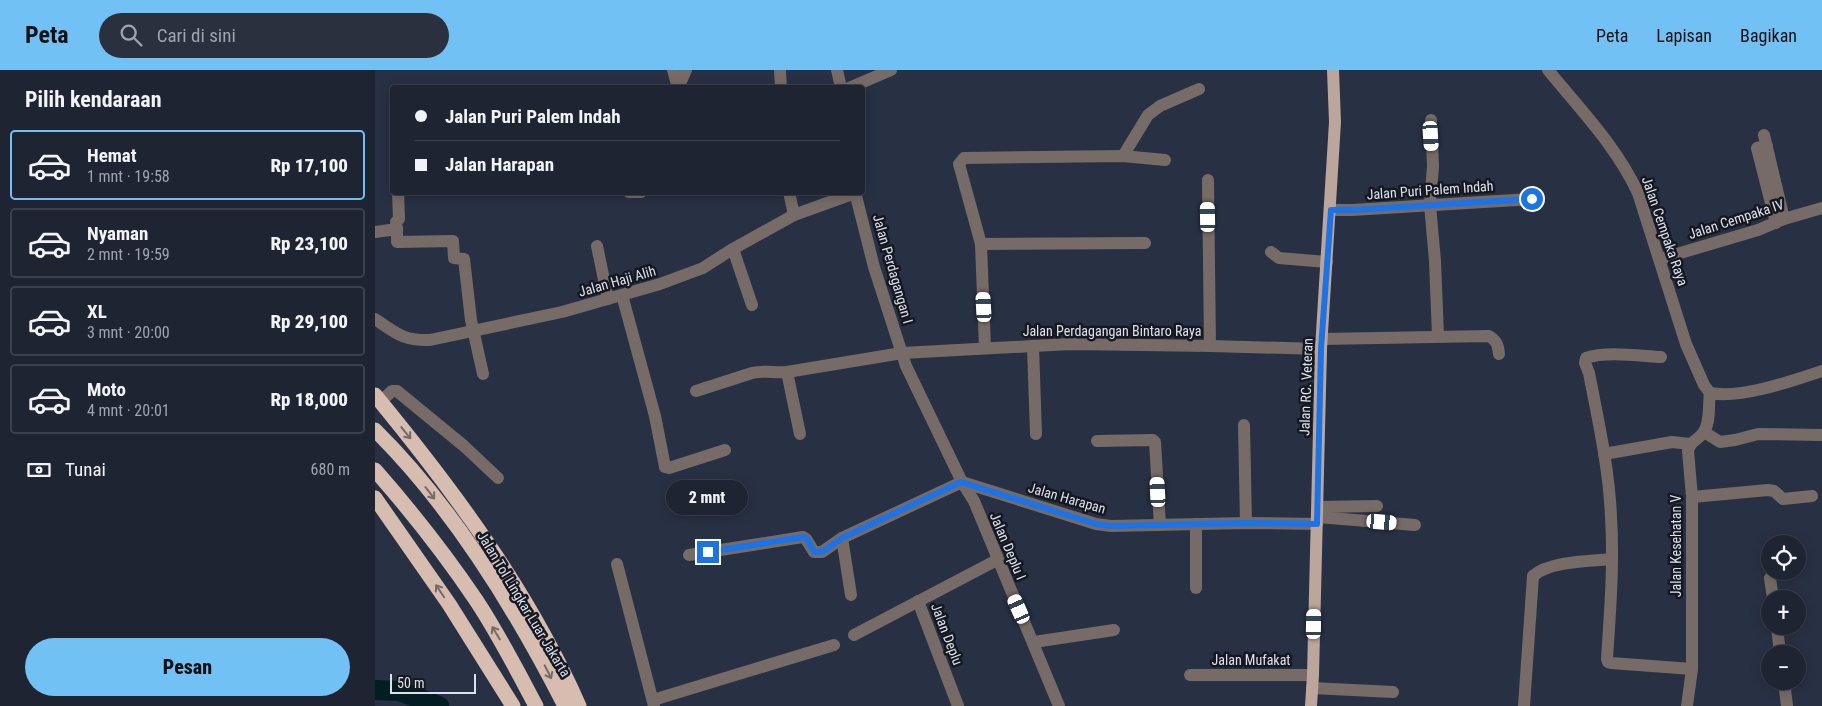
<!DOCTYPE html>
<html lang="id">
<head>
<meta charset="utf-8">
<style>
  body { margin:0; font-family:"Roboto Condensed",sans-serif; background:#2b303e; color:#f1f3f6; height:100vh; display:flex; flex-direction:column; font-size:19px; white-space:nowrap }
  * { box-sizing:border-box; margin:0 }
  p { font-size:16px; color:#a1a4ac }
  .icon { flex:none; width:28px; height:28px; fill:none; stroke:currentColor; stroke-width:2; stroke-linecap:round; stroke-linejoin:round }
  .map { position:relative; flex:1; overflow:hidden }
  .panel { display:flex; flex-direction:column; background:#1e2432; width:375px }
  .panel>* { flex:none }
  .banner { position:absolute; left:15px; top:15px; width:475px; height:110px; border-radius:5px; box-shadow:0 2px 12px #0003,0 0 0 1px #3c414d; display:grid; align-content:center; height:110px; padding:0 25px; background:#1e2432 }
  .tools { position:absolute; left:1386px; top:465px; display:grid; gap:10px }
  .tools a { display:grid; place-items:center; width:45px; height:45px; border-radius:50%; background:#1e2432; box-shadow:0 2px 12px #0003,0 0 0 1px #3c414d; font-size:25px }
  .scale { position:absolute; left:15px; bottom:12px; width:86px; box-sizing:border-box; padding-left:5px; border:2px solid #dce1ed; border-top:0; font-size:14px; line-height:18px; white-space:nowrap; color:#dce1ed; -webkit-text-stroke:4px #151821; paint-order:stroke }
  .end { position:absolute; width:22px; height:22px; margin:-11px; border:6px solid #1a73e8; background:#fff; box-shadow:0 0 0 2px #fff }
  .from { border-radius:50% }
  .bubble { position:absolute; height:35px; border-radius:18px; background:#1e2432; box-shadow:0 2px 12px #0003,0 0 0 1px #3c414d; font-size:16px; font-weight:800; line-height:35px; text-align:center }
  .car { position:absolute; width:15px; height:30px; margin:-15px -8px; border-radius:6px; box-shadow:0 0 4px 1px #0007; background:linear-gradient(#fff 24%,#345 0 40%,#fff 0 76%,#345 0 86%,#fff 0) }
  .banner b { display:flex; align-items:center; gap:18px; height:48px; font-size:19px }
  .banner b+b { border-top:1px solid #3c414d }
  .banner i { width:12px; height:12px; background:#f1f3f6 }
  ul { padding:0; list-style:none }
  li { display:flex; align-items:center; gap:15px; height:70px; margin:0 10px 8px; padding:0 15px; border:2px solid #3c414d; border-radius:5px }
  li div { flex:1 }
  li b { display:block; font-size:19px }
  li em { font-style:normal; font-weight:800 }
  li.selected { border-color:#71c1f5 }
  li>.icon { width:45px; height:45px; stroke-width:1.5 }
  h2 { padding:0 25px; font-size:22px; line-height:60px }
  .pay { display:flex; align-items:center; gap:12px; height:55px; padding:0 25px; font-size:19px }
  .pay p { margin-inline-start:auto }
  .action { display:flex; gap:10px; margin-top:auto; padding:10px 25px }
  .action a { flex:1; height:58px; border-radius:30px; background:#71c1f5; color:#111; font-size:20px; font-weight:800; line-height:58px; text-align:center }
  header { display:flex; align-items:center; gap:30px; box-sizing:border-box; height:70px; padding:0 25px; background:#71c1f5; color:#111 }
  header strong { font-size:24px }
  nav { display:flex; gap:28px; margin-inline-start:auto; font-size:18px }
  .search { width:350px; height:45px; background:#2b303e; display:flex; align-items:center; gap:12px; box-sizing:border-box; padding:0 18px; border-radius:28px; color:#a1a4ac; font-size:19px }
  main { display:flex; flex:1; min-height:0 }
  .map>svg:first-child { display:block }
</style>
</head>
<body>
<header>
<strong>Peta</strong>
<div class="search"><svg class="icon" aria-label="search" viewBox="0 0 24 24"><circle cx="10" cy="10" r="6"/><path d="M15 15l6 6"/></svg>Cari di sini</div>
<nav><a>Peta</a><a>Lapisan</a><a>Bagikan</a></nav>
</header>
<main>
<section class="panel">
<h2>Pilih kendaraan</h2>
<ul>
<li class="selected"><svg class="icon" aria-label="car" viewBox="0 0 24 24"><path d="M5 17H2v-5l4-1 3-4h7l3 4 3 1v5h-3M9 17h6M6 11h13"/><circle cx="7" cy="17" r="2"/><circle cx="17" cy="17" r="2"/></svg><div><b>Hemat</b><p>1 mnt · 19:58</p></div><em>Rp 17,100</em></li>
<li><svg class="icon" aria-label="car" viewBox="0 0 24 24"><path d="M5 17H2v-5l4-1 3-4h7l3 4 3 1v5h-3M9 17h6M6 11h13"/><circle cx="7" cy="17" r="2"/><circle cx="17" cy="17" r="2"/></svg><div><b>Nyaman</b><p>2 mnt · 19:59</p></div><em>Rp 23,100</em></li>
<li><svg class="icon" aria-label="car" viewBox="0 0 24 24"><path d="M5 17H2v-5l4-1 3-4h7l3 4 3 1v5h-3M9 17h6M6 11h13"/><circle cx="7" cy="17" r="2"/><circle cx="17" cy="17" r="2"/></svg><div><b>XL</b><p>3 mnt · 20:00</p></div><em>Rp 29,100</em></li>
<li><svg class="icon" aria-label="car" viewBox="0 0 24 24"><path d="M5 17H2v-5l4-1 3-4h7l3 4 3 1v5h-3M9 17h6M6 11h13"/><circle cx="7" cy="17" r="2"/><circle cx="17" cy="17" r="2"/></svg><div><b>Moto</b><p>4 mnt · 20:01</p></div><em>Rp 18,000</em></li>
</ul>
<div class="pay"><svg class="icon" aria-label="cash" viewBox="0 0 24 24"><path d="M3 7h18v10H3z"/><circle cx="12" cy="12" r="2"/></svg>Tunai<p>680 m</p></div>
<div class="action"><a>Pesan</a></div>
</section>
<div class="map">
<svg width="1447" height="636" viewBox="0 0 1447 636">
  <rect width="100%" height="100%" fill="#283043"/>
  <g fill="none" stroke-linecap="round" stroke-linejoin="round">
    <!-- river -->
    <path stroke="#021e23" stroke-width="20" d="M0,620L24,621L64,636"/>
    <!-- minor -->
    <g stroke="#766b66" stroke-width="12">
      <path d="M298,0L303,18"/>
      <path d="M405,0L406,18"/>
      <path d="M462,0L466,18"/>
      <path d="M1173,0C1205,39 1242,77 1263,123L1311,274L1329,315L1335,323"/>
      <path d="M303,18L311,0"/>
      <path d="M474,18L516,0"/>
      <path d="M1056,50L1058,96L1055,135L1060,191L1063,266"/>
      <path d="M1389,65L1409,149"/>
      <path d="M1392,76L1382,78L1401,153"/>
      <path d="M748,86L773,45L785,36L824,19"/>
      <path d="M833,110L835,276"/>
      <path d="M254,122H266"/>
      <path d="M414,122L419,145"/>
      <path d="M480,122L499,197L531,296L587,412L599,431L684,636"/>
      <path d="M956,140H977L1157,129"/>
      <path d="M22,159L21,152L24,149L23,122"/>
      <path d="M0,162L22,159V172L78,171L79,188L89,189L96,250L108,304"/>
      <path d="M606,174L770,173"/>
      <path d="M222,176L233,229"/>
      <path d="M358,179L377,235"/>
      <path d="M896,182L904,188L952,192"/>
      <path d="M1285,189L1383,160L1409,149L1447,138"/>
      <path d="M247,225L280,346L290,397L294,398L350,380"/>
      <path d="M0,249C21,263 28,271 55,270L187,242L285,214L328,198L356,180L419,145L480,123"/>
      <path d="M947,269L1114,266C1122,271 1123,275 1124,284"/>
      <path d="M658,276L661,364"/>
      <path d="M610,278L606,174L584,94L589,88L748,86L790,90"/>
      <path d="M1286,287C1265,286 1231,281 1211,288L1210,293L1214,303C1223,350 1234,398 1236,447C1239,494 1235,542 1232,589L1233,592L1236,593L1317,599"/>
      <path d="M412,302L425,364"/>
      <path d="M321,321L377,303C389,300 400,303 412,302L527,283L658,276L696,274L835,276L946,279"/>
      <path d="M1335,323C1366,329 1417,311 1447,301"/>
      <path d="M5,332L17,321H22L89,376L123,408"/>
      <path d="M869,355L871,453"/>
      <path d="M1329,362L1345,372L1360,370L1383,364L1447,365"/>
      <path d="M722,371L778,370L780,372L785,455"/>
      <path d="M1229,384L1297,372L1315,374"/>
      <path d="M1317,427L1393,420L1399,421L1408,429L1437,426"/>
      <path d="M943,437L1002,436"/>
      <path d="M943,447L1040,455"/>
      <path d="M821,454V518"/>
      <path d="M467,468L476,525"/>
      <path d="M314,485L428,467L431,469L439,482H447L467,468L587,412L721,454L736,456L871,453L942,454"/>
      <path d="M242,494L279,636"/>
      <path d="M1395,508L1398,529"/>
      <path d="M543,531L583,636"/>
      <path d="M1402,556L1405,584"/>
      <path d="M479,565L622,490"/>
      <path d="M659,572L739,560"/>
      <path d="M815,605H938"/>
      <path d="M1409,611L1412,636"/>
      <path d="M937,618L1018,622"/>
      <path d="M278,630L459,575"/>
      <path d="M1149,636L1158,506C1174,491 1216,491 1237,489"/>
      <path d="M1312,636L1317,599V427L1313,381C1316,370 1322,371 1328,363C1336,353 1333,335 1335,323"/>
    </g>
    <!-- major -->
    <path stroke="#bca69b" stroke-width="12" d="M936,636L938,605L946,279L960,52L958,0"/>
    <!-- highway -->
    <g stroke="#d7bcb0" stroke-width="15">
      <path d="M0,325C79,421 154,522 204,636"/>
      <path d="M0,360C78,437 140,538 190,636"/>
      <path d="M0,400C36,441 70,484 101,530C123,563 142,600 161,636"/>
      <path d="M0,428L74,534L138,636"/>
    </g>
  </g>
  <!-- one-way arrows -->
  <defs><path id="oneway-shaft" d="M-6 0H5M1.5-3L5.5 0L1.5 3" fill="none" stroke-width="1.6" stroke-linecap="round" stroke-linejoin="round" transform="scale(1.25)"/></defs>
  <g stroke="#766a68">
    <use href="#oneway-shaft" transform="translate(31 363) rotate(51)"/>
    <use href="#oneway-shaft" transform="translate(55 423) rotate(52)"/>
    <use href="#oneway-shaft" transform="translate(65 521) rotate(-124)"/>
    <use href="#oneway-shaft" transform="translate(121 563) rotate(-121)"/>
    <use href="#oneway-shaft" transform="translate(173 602) rotate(63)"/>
  </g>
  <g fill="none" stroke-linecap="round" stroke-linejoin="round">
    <!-- route -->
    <path stroke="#1a73e8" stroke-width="6" d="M333,482L428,467L432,469L439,482H447L467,468L586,412L721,454L736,456L871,453L942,454L946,279L956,140H977L1157,129"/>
  </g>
  <g text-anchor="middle" stroke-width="5" stroke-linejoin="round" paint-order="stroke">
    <!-- street labels -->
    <g font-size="14" fill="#dce1ed" stroke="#151821">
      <text transform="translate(1055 120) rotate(-4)" y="5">Jalan Puri Palem Indah</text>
      <text transform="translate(1361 149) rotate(-18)" y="5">Jalan Cempaka IV</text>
      <text transform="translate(1290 161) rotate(71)" y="5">Jalan Cempaka Raya</text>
      <text transform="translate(518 199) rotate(74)" y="5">Jalan Perdagangan I</text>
      <text transform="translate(242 211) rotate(-16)" y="5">Jalan Haji Alih</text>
      <text x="737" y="266">Jalan Perdagangan Bintaro Raya</text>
      <text transform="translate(931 317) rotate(-88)" y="5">Jalan RC. Veteran</text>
      <text transform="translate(692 428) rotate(16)" y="5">Jalan Harapan</text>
      <text transform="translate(633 476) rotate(67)" y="5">Jalan Deplu I</text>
      <text transform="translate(1301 476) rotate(-90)" y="5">Jalan Kesehatan V</text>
      <text transform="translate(149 534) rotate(59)" y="5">Jalan Tol Lingkar Luar Jakarta</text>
      <text transform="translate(572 564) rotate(69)" y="5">Jalan Deplu</text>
      <text x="876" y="595">Jalan Mufakat</text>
    </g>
  </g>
</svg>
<div class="tools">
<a><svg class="icon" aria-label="locate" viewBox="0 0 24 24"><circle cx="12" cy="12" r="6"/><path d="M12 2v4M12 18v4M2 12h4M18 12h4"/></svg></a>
<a>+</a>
<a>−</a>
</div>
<div class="scale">50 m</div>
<i class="end from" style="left:1157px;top:129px"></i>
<i class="end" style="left:333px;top:482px"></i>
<div class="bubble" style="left:291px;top:410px;width:82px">2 mnt</div>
<i class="car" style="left:1056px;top:66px;rotate:176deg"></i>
<i class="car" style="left:833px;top:147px;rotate:359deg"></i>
<i class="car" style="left:609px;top:237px;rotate:357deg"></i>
<i class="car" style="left:783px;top:422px;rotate:357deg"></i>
<i class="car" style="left:1007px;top:452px;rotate:95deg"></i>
<i class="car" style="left:644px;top:539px;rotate:336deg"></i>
<i class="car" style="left:939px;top:554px;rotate:1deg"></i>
<div class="banner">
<b><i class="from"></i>Jalan Puri Palem Indah</b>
<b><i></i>Jalan Harapan</b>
</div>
</div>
</main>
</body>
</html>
